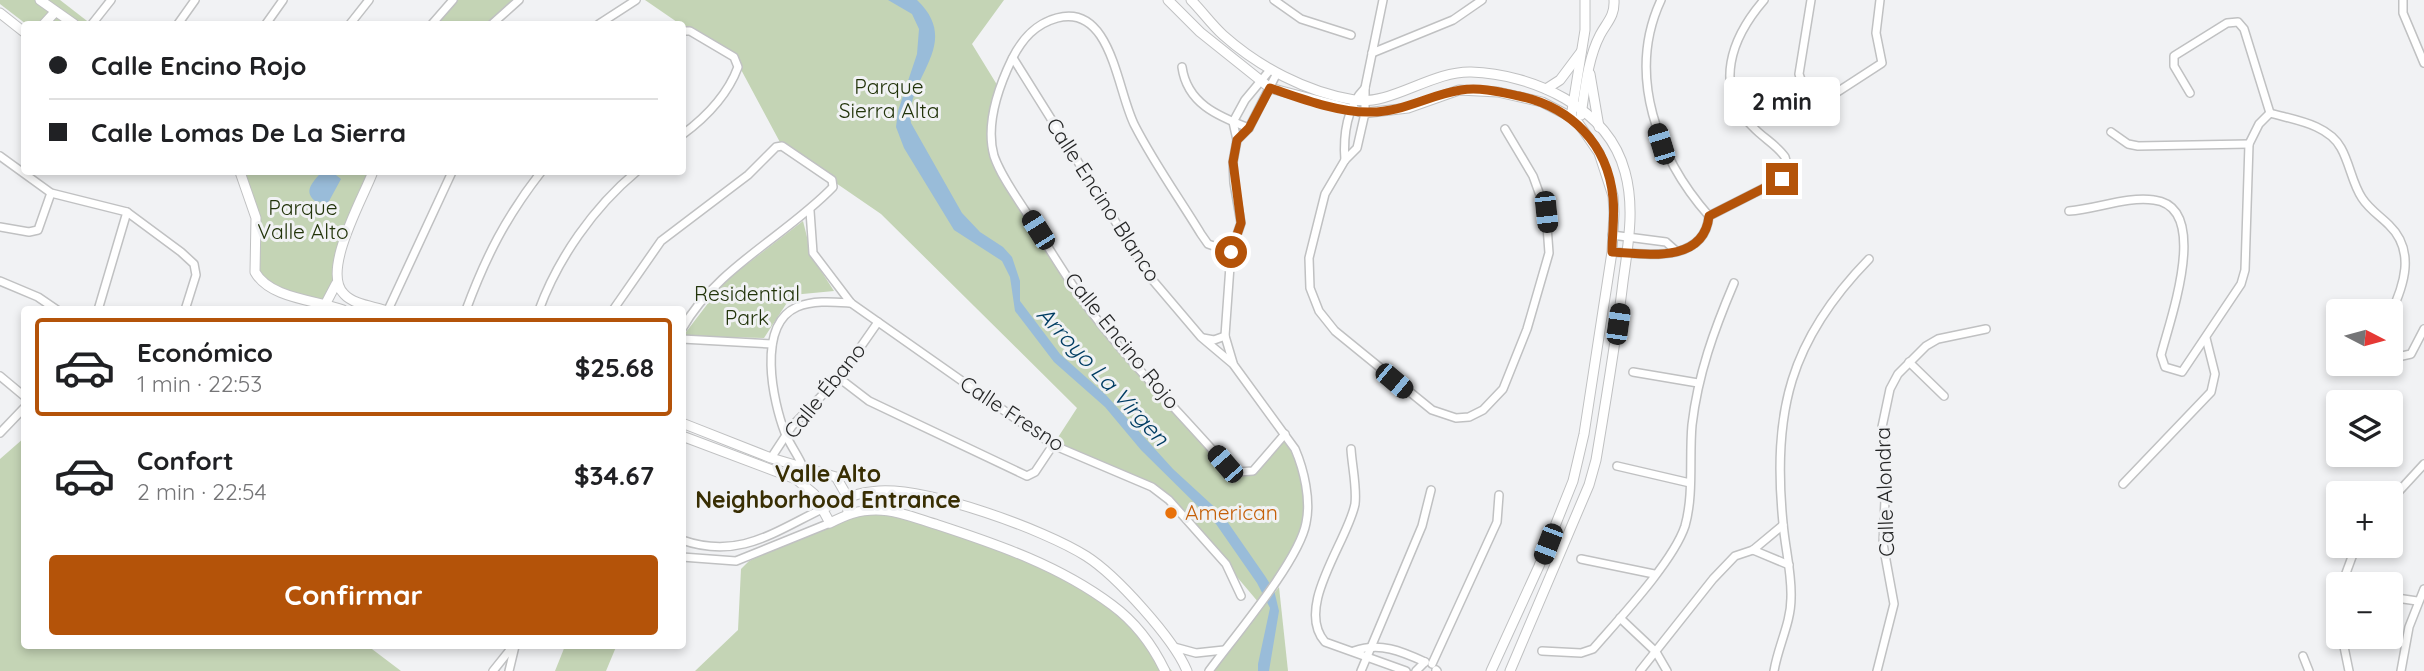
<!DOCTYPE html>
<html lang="es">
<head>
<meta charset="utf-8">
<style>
  body { margin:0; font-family:Quicksand,sans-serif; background:#f2f2f2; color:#202124; height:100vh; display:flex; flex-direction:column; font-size:26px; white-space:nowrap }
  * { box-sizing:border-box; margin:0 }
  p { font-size:23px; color:#757577 }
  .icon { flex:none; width:38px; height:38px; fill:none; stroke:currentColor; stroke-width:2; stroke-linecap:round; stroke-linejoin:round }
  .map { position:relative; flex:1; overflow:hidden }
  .details { position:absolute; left:21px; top:306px; width:665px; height:343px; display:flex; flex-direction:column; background:#fff; border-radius:7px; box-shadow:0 4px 10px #0003 }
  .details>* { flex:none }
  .hud { position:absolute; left:21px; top:21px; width:665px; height:154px; border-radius:7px; box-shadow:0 4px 10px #0003; display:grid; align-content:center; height:154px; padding:0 28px; background:#fff }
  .needle { width:46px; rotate:96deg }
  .buttons { position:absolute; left:2326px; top:299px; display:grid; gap:14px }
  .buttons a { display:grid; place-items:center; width:77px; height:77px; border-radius:7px; background:#fff; box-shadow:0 4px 10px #0003; font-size:35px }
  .end { position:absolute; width:32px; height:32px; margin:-16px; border:9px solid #b45309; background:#fff; box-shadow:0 0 0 4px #fff }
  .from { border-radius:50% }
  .bubble { position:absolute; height:49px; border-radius:7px; background:#fff; box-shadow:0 4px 10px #0003; font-size:23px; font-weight:700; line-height:49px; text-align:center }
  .car { position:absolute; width:21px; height:42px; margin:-21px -10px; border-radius:9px; box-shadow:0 0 5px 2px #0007; background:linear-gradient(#222 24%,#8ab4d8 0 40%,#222 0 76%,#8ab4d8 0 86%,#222 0) }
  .hud b { display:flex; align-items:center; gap:24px; height:66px; font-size:26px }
  .hud b+b { border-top:2px solid #e0e0e0 }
  .hud i { width:18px; height:18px; background:#202124 }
  ul { padding:12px 0 0; list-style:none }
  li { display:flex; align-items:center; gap:21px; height:98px; margin:0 14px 10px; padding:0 14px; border:4px solid transparent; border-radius:7px }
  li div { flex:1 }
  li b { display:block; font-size:26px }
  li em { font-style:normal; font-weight:700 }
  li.selected { border-color:#b45309 }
  li>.icon { width:63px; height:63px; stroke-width:1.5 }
  .primary-button { display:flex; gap:14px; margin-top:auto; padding:14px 28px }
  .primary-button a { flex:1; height:80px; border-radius:7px; background:#b45309; color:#fff; font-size:28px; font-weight:700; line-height:80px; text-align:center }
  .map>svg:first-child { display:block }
</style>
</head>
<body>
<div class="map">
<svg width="2424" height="671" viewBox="0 0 2424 671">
  <rect width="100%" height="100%" fill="#f1f2f4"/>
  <!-- green -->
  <g fill="#c4d4b5">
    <path d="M0,0H60L91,24H26L0,4Z"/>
    <path d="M453,0H519L492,24H431Z"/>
    <path d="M645,0H1004L972,44L999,88L991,133L1000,170L1090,310L1225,464L1237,472L1258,468L1285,434C1295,449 1298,462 1302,480C1315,533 1286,561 1259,603L1226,564L1152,487L1053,445L1077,408L881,214L782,146L738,64Z"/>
    <path d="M240,172H374L339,255L336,284L326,303L280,292L260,280L256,218Z"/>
    <path d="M803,221L812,257L834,291L792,295L764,338L683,336L725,281Z"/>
    <path d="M24,438V646H368L401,671H0V459Z"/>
    <path d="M879,510L1012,550L1075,581L1133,624L1172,671H695L738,630L741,569L749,561L848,513Z"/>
    <path d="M1279,587L1288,671H1213Z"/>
    <path d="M565,646H611L616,647L606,671H555Z"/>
  </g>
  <!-- water -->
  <g fill="#99bcd9">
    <path d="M888,0H917C964,45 904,78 911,123L962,213L980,232L1003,247L1012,257L1020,281V301L1060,354L1106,395L1173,469L1222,514L1265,576L1274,590L1279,611L1269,671H1258V664L1270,608L1257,583L1216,524L1141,450L1105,407L1054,362L1015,311L1010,277L1002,261L954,230L904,148L896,127L898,111L917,54L919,29L912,14Z"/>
    <path d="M321,172H332L341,179L328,203L315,201C302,190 315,181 321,172Z"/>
  </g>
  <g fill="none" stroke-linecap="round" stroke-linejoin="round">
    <defs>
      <g id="minor">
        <path d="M1274,0L1301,19L1351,35"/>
        <path d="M1383,0L1365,88V113L1357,148L1345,160L1325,194L1309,258L1310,288L1319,311L1335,331L1432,410L1456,418L1469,417L1483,410L1503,389L1527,329L1549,253L1546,212L1533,176L1505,129"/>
        <path d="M1661,0C1626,75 1658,158 1709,216"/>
        <path d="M1811,0L1799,74L1806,94L1811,99L1825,100L1882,63L1876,33L1880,0"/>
        <path d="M2403,0V13L2424,63"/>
        <path d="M92,24L111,0"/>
        <path d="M178,24L195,0"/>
        <path d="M266,24L283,0"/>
        <path d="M350,24L369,0"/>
        <path d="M432,24L453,0"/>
        <path d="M492,24L519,0"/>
        <path d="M599,24L636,0"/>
        <path d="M682,31H690L734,57L738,67C728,94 705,118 682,135"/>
        <path d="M1372,53L1453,20L1482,0"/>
        <path d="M1013,58L1150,277L1201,337L1233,364L1295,449C1304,470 1311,500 1306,523C1299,561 1234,637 1209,671"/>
        <path d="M1182,67C1187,103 1217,116 1249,128"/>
        <path d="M2190,93L2174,66V56L2227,23L2238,22L2244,29L2270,113"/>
        <path d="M2111,132L2128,144L2138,146L2249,144"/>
        <path d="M1237,140L1249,128L1277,73"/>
        <path d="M0,156L51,193L127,212L181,252L194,264L196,275L185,310"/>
        <path d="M1345,160C1343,135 1347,106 1365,88"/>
        <path d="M810,211L813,253L851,303L1053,445L1152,487L1169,500L1226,564L1241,596"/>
        <path d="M2069,211C2097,209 2127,196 2154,200C2212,207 2169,322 2161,355L2165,367L2182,372L2241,284L2245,270L2249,144L2259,124L2270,113C2294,120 2328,124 2341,148C2350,164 2352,183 2362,198C2369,209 2380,216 2389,225C2416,251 2404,286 2390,315"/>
        <path d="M0,227L29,232L38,230L51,193"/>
        <path d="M1612,235L1666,242L1675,250"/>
        <path d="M1231,252L1208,244L1201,234C1179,198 1154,163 1135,126C1117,92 1112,3 1057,18C1035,24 1022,39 1012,59C998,88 985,124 994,156C1002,179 1019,200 1031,220C1050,250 1068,280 1089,309C1130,363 1180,413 1225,464L1237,472L1253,471L1285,434"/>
        <path d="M1612,252C1646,254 1704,264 1709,216L1782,179L1787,164L1785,157C1777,145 1763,138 1753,127C1712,87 1732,37 1764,0"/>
        <path d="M0,281L38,297L57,310"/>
        <path d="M98,310L127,212"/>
        <path d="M388,310L452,172"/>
        <path d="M466,310C486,256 506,217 541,172"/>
        <path d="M539,310C558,258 594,207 636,172"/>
        <path d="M613,310L661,241L748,175L776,147L782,146L832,180L833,187C786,236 716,268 682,329"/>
        <path d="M1203,338L1214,340L1225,336"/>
        <path d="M682,339L772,344"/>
        <path d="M2390,353L2402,356L2411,354L2424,329"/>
        <path d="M1909,362L1944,396"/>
        <path d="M1233,363L1225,336L1231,252L1241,223L1234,183L1233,162L1237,140L1233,122L1245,100L1270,70"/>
        <path d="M1633,372L1698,383"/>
        <path d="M0,376L24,396"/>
        <path d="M839,378L869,401L1027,476L1035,472L1053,445"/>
        <path d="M0,433L24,408"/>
        <path d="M1351,449C1352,466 1357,487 1355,504C1348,541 1294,607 1325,642L1406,671"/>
        <path d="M771,458L792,426L839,378L878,322"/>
        <path d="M1617,466L1690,483"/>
        <path d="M803,467C798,455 790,445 785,433C773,402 756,325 797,307C814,300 834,302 851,303"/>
        <path d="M2123,484L2211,392L2215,374L2206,338"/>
        <path d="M2390,501L2424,464"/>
        <path d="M682,540C739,560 774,532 824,508"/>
        <path d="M1753,550L1789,565"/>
        <path d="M682,557L736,561L830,523"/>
        <path d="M1581,559L1654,574"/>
        <path d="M2342,584L2356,546"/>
        <path d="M2390,597L2417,601"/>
        <path d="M1620,618L1656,652L1667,671"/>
        <path d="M2342,637L2349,671"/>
        <path d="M1174,647L1196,653L1224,650"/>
        <path d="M1354,651C1380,642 1401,651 1425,662"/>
        <path d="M1542,651L1581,653L1593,649C1619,619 1673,562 1685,526C1694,494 1689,458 1692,425C1698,374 1714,330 1734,283"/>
        <path d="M2303,656L2309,671"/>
        <path d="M1432,664L1497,522L1499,495"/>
        <path d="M1436,670L1437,671"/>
        <path d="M493,671L513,646"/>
        <path d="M509,671L515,646"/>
        <path d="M1361,671L1422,526L1431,490"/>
        <path d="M1416,671L1425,662"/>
        <path d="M1640,671L1713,579L1735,556L1753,550L1783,525"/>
        <path d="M1774,671C1778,646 1791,623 1791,598C1792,573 1785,548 1783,523C1772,412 1790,340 1869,259"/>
        <path d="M1877,671L1894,604L1883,544L1886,478L1882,427L1890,389L1898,374L1926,346L1938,339L1986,329"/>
        <path d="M2401,671L2409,627L2424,589"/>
      </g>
      <g id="tertiary">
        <path d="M40,0L74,24"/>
        <path d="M1168,0L1200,32L1270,88L1365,113L1408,108L1459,90L1498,92L1542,102L1571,117L1579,124L1599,153L1613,196L1614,213L1612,252L1584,434L1573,481L1539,566L1491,671"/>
        <path d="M1191,0C1202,11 1211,24 1223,35C1259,67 1306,92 1354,100C1391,106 1431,71 1471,72C1532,74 1608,107 1625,172C1635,208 1628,245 1623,282C1616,341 1606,400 1596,460L1589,485L1510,671"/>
        <path d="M0,13L24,32"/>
        <path d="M44,24L55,12"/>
        <path d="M1590,74L1599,127"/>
        <path d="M1546,89L1560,80L1581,52"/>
        <path d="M1581,115C1585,89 1588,58 1600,35C1607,22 1615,16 1614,0"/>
        <path d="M1571,117L1585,30V0"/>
        <path d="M240,172L256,218L255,272C270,299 317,300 343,310"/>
        <path d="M371,172L372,174C362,200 321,272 344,294C353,304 371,306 384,310"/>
        <path d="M326,303L336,284"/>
        <path d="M682,423L771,458L836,477L847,496L848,513"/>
        <path d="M682,436L796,479L814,494L830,523C846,515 858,510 876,510C897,510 918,519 938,525C999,545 1060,566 1112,605C1135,622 1153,646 1165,671"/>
        <path d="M824,508C842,499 858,492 879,491C929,488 1043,529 1086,556C1116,575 1174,639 1187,671"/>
      </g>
    </defs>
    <!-- minor casing -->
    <use href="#minor" stroke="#c0c1c2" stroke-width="10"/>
    <!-- tertiary casing -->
    <use href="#tertiary" stroke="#c0c1c2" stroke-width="11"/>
    <!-- minor -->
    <use href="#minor" stroke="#fff" stroke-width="7"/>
    <!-- tertiary -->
    <use href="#tertiary" stroke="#fff" stroke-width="9"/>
  </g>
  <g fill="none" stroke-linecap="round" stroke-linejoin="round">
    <!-- route -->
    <path stroke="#b45309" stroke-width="9" d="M1231,252L1241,223L1233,162L1237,140L1249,128L1270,88C1300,98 1336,112 1368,112C1402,113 1428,95 1461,90C1480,87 1500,92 1519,96C1571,107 1608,144 1613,198C1615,216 1612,234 1612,252C1646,254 1704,264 1709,216L1782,179"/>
  </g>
  <!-- markers -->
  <circle fill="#e8710a" stroke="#f1f2f4" stroke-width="2.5" cx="1171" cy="513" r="7"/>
  <g text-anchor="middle" stroke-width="6" stroke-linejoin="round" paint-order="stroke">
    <!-- park labels -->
    <g font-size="21" fill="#22340a" stroke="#f1f2f4">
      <text x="889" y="94">Parque<tspan x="889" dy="24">Sierra Alta</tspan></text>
      <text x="303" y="215">Parque<tspan x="303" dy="24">Valle Alto</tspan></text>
      <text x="747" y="301">Residential<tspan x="747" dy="24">Park</tspan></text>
    </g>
    <!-- street labels -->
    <g font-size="21" fill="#252626" stroke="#f1f2f4">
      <text transform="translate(1103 200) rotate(57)" y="7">Calle Encino Blanco</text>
      <text transform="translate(1122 341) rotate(51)" y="7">Calle Encino Rojo</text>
      <text transform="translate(825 391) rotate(-51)" y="7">Calle Ébano</text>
      <text transform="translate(1012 414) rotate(33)" y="7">Calle Fresno</text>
      <text transform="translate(1885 492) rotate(-92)" y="7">Calle Alondra</text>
    </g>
    <!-- food labels -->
    <g font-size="21" fill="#c56008" stroke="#f1f2f4" text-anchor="start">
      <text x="1185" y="520">American</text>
    </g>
    <!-- water labels -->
    <g font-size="23" font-style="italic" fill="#013d63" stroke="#f1f2f4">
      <text transform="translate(1103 376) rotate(47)" y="8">Arroyo La Virgen</text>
    </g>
    <!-- neighbourhood labels -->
    <g font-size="23" font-weight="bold" fill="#382e03" stroke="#f1f2f4">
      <text x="828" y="482">Valle Alto<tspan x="828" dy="26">Neighborhood Entrance</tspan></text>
    </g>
  </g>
</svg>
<div class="buttons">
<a><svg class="needle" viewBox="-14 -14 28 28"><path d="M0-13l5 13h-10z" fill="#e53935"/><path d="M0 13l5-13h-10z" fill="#757577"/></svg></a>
<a><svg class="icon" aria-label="layers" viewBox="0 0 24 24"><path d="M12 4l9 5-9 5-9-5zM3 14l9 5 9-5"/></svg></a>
<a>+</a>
<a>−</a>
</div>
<i class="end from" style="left:1231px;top:252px"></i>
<i class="end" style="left:1782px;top:179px"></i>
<div class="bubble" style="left:1724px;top:77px;width:116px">2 min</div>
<i class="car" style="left:1661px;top:144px;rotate:343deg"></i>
<i class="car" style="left:1546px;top:212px;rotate:174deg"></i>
<i class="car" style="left:1038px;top:230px;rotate:328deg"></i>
<i class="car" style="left:1618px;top:324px;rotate:8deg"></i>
<i class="car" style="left:1394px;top:381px;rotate:130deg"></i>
<i class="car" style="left:1225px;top:464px;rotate:319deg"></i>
<i class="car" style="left:1548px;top:544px;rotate:201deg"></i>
<div class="hud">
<b><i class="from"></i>Calle Encino Rojo</b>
<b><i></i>Calle Lomas De La Sierra</b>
</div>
<section class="details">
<ul>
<li class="selected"><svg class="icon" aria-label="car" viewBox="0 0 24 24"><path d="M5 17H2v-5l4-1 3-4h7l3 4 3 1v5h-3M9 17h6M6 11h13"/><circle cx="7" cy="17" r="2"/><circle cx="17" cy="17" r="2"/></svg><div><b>Económico</b><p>1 min · 22:53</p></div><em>$25.68</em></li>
<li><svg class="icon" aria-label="car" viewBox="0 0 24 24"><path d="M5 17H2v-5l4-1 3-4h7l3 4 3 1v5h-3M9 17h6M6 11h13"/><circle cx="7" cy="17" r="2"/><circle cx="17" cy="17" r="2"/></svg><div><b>Confort</b><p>2 min · 22:54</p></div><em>$34.67</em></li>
</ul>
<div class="primary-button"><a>Confirmar</a></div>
</section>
</div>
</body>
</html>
